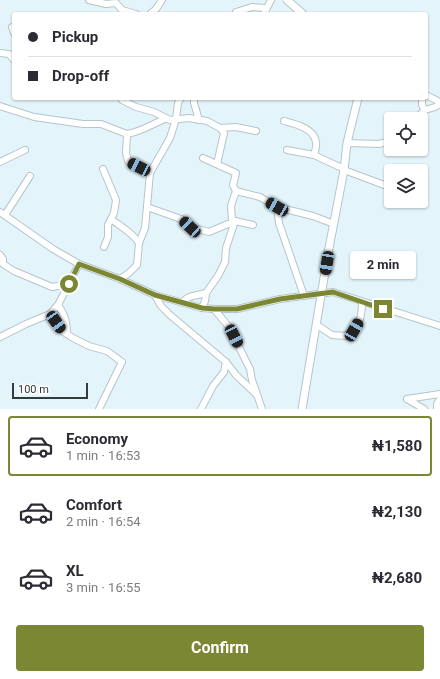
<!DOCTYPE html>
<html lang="en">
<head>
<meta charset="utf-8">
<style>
  body { margin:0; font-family:Roboto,sans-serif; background:#f7f7f7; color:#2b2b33; height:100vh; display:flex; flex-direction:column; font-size:15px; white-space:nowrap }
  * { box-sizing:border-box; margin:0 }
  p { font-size:13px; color:#7c7c81 }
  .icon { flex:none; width:22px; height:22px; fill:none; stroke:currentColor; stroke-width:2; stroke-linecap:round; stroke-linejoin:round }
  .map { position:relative; height:409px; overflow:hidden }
  .panel { display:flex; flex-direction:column; background:#fff; flex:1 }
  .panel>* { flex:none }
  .top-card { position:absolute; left:12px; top:12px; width:416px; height:88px; border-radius:4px; box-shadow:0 1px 3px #0004; display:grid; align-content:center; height:88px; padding:0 16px; background:#fff }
  .fabs { position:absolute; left:384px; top:112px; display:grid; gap:8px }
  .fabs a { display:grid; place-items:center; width:44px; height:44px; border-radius:4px; background:#fff; box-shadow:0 1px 3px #0004; font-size:20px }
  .scale { position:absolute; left:12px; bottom:10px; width:76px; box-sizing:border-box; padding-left:4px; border:2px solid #343a3d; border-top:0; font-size:11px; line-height:14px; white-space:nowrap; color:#343a3d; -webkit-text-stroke:3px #fff; paint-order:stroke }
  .end { position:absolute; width:18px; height:18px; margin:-9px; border:5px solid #7c8734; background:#fff; box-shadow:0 0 0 2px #fff }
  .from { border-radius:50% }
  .bubble { position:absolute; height:28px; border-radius:4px; background:#fff; box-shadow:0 1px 3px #0004; font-size:13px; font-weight:700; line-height:28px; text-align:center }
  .car { position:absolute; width:12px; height:24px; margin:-12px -6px; border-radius:5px; box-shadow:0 0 3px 1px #0007; background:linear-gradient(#222 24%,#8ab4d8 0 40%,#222 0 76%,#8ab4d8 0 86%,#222 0) }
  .top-card b { display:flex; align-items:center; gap:14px; height:38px; font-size:15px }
  .top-card b+b { border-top:1px solid #e1e1e2 }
  .top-card i { width:10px; height:10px; background:#2b2b33 }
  ul { padding:7px 0 0; list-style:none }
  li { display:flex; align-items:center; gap:12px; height:60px; margin:0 8px 6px; padding:0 8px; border:2px solid transparent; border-radius:4px }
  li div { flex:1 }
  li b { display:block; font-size:15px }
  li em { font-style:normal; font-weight:700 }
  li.active { border-color:#7c8734 }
  li>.icon { width:36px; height:36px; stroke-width:1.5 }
  .button { display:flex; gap:8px; margin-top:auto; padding:8px 16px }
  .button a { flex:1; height:46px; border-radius:4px; background:#7c8734; color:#fff; font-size:16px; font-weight:700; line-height:46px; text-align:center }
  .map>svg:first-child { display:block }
</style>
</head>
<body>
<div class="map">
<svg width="440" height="409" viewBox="0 0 440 409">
  <rect width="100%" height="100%" fill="#e3f4fa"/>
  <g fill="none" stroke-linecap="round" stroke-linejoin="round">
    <defs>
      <g id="minor">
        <path d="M89,0L106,4L116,3L122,10L136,14"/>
        <path d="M236,12L252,7L266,8"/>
        <path d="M150,14L156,9L162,0"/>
        <path d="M264,14L271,0"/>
        <path d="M12,27L14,33"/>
        <path d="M0,53L9,54L14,60"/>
        <path d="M426,95L440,102"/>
        <path d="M194,98V103L199,120"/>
        <path d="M422,98V105L425,110"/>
        <path d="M122,100L136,107L154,112L170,120L189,118L207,121L220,128L236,127L256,131"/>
        <path d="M0,106L34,117L83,124H101L127,134L126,153L128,161L150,173"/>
        <path d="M415,119L425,110L435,107L440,104"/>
        <path d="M284,121C295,124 314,128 316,142C317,146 315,151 314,155"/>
        <path d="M127,134C141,132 152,124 165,119"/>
        <path d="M347,143L379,144L391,141"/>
        <path d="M287,150L314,155L344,169"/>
        <path d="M203,158L236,173L233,185L236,191"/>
        <path d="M0,162L25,150"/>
        <path d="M217,164L224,133L220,128"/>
        <path d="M103,169L116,200L114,213L108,225V237L104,247"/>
        <path d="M344,170L387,186"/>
        <path d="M147,207L181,219L190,227L209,232L228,224H233"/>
        <path d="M277,207L313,216L334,224"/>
        <path d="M0,212L53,249L79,264L120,279L155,295L202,308L214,309H237L280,299L333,292L440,326"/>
        <path d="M5,215L30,176"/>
        <path d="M111,219C120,226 133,233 139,243"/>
        <path d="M235,221H232L231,206L236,191L260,197L277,207L279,223L304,296"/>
        <path d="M0,255L3,259V264L14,271L52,287L69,284"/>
        <path d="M120,279L129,273L137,265L139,243L145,228L150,173L170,138L176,119L178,103L181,98"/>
        <path d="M155,295L161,306L170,315L226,362L236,375L256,394"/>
        <path d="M182,302L189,297L206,293"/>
        <path d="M58,305C65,315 67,322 67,334"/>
        <path d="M202,308L205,301L206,293L218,276L225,262L226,248L235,221L253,225"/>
        <path d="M214,309L229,327L250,369L252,380L262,409"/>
        <path d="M50,314L61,330L73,338L89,346L107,351L122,362L99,409"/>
        <path d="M317,325L332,335L346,336C360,325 362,318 362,302"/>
        <path d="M0,337L26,324L50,314L58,305L79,264"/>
        <path d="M407,399L440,394"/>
        <path d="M407,399L424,409"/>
        <path d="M201,409L213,386L224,372L226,362"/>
        <path d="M437,409V404L440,399"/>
      </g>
      <g id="tertiary">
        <path d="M287,0L303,14"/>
        <path d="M302,409L329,248L344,170L347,143L358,98"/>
      </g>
    </defs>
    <!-- minor casing -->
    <use href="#minor" stroke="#b5c5cb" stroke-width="8"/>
    <!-- tertiary casing -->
    <use href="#tertiary" stroke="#b5c5cb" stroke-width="9"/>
    <!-- minor -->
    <use href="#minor" stroke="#fff" stroke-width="6"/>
    <!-- tertiary -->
    <use href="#tertiary" stroke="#fff" stroke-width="7"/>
  </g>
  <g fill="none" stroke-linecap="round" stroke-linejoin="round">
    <!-- route -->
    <path stroke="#7c8734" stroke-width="5" d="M69,284L79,264L120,279L155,295L202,308L214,309H237L280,299L333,292L383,309"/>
  </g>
</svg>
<div class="fabs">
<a><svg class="icon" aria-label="locate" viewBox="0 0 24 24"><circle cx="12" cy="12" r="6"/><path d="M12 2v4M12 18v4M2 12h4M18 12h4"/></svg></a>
<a><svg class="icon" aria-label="layers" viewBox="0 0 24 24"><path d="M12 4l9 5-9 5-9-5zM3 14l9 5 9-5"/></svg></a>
</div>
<div class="scale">100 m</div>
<i class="end from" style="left:69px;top:284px"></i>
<i class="end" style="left:383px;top:309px"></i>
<div class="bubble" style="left:350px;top:251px;width:66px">2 min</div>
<i class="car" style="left:139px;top:167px;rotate:297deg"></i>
<i class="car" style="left:277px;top:207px;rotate:300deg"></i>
<i class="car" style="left:190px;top:227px;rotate:313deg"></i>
<i class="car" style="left:327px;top:263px;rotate:189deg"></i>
<i class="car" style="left:56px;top:322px;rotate:145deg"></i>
<i class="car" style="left:354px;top:330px;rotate:30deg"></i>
<i class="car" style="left:234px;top:336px;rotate:153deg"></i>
<div class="top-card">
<b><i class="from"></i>Pickup</b>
<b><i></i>Drop-off</b>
</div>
</div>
<section class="panel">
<ul>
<li class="active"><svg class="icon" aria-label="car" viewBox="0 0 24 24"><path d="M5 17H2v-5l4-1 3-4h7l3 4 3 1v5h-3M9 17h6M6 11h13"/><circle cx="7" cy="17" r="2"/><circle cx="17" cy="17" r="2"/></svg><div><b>Economy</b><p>1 min · 16:53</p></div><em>₦1,580</em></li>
<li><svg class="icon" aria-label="car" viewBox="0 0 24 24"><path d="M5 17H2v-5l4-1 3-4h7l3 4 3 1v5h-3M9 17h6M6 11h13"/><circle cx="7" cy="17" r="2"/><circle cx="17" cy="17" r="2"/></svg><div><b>Comfort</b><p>2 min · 16:54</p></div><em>₦2,130</em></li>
<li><svg class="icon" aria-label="car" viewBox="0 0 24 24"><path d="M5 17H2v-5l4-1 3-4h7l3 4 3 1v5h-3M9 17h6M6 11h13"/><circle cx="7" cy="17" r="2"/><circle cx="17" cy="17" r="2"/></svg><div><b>XL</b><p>3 min · 16:55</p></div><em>₦2,680</em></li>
</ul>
<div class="button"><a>Confirm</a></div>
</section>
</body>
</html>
